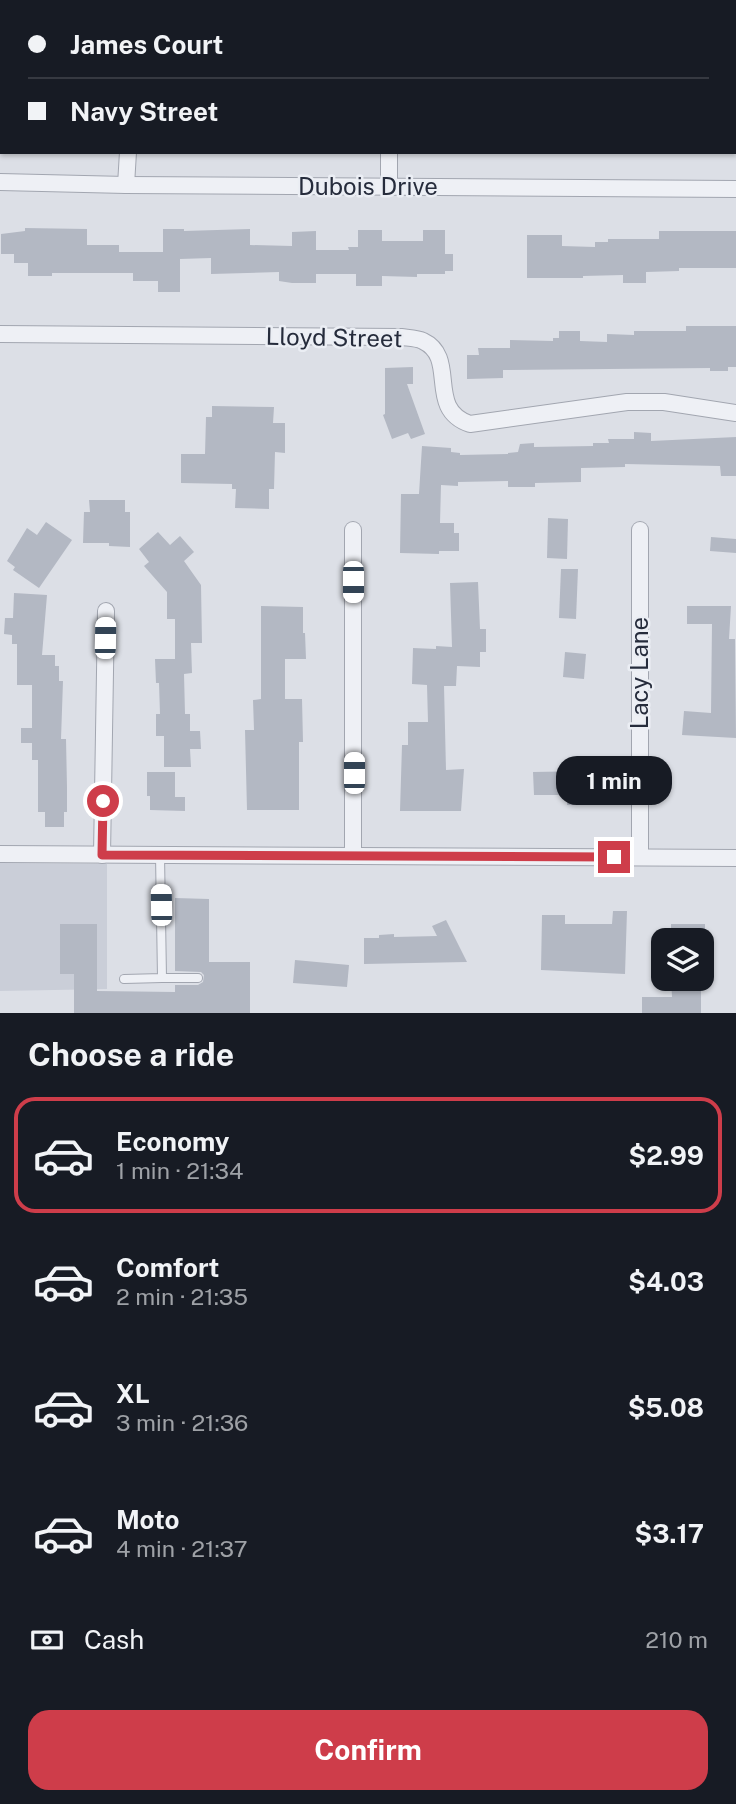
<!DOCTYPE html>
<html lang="en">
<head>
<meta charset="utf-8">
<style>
  body { margin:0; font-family:"Public Sans",sans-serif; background:#242831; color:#f1f3f6; height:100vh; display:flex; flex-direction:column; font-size:26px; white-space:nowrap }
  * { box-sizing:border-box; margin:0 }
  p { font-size:23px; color:#9ea1a6 }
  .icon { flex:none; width:38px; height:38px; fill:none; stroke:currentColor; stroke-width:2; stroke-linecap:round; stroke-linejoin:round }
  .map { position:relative; height:1013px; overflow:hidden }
  .details { display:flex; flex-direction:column; background:#171b24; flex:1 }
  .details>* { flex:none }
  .banner { position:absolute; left:0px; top:0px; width:737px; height:154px; box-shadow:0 2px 5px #0004; display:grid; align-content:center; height:154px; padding:0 28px; background:#171b24 }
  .controls { position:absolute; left:651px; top:928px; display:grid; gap:14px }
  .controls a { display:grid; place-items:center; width:63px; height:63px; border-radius:14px; background:#171b24; box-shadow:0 2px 5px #0004; font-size:35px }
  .end { position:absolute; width:32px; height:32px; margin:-16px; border:9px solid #ce3d4a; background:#fff; box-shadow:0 0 0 4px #fff }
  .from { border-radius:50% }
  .bubble { position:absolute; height:49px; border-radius:21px; background:#171b24; box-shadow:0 2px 5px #0004; font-size:23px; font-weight:700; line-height:49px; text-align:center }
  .car { position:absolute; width:21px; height:42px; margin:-21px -10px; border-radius:9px; box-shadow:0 0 5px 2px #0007; background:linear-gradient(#fff 24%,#345 0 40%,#fff 0 76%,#345 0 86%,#fff 0) }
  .banner b { display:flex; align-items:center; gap:24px; height:66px; font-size:26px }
  .banner b+b { border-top:2px solid #363941 }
  .banner i { width:18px; height:18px; background:#f1f3f6 }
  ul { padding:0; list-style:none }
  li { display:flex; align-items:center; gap:21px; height:116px; margin:0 14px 10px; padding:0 14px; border:4px solid transparent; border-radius:21px }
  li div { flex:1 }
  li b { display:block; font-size:26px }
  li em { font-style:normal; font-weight:700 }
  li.active { border-color:#ce3d4a }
  li>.icon { width:63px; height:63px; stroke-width:1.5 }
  h2 { padding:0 28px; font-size:32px; line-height:84px }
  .pay { display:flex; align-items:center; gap:18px; height:77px; padding:0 28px; font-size:26px }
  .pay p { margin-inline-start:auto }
  .primary-button { display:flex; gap:14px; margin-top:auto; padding:14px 28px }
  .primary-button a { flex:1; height:80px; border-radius:21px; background:#ce3d4a; color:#fff; font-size:28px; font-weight:700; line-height:80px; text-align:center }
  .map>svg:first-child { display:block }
</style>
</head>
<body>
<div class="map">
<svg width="736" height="1013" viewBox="0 0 736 1013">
  <rect width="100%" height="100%" fill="#dcdfe6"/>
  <!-- built -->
  <path fill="#caced8" d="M0,863L107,864V989L0,991Z"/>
  <!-- water -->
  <path fill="#96aac7" d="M524,0H736V37L735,2Z"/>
  <!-- building -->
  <g fill="#b3b8c3">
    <path d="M25,228L87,229V245H119V252H163V229H184V231L250,229V245L292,246V232L316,231V250H349L348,247H358V230H382V241H423V230H445V254H453V271H445V274H417V277L382,276V286H356V274H316V283H292L279,281V272L211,274V258L180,259V292H158V281H133V273H52V276H28V263H14V254H1V234L25,231Z"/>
    <path d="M659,231H736V268H679V271L646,272V283H623V275L583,276V278H527V235H562V246L595,247V242H608V239H659Z"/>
    <path d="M686,326H736V367H728V371H710V368L503,370V378L467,379V355H479L478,348H510V340L553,341V338H559V331H580V341L607,342V334L634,335V331H686Z"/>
    <path d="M413,367V384H407L425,434L411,439L408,433L392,439L383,415L385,414V368Z"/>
    <path d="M212,406L274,407L273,423H285V453L275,452L274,489H269V509L235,508L236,489H232V484L181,483V454H205L206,417H212Z"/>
    <path d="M634,432L651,433V441L736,437V476H721L720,466L625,464V467L581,468V482L535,483V487H508V481L458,482V486L441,485L440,523H454V533H459V551H439V554L400,553L401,494H419L422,446L451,448V452L460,453V455L508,454V453L518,452L520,444L534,443V447L593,446V443H609L608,439H634Z"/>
    <path d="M89,500H125V512H130V547L109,546V543H83L84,512H90Z"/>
    <path d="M548,518L568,519L567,559L547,558Z"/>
    <path d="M46,522L72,540L39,588L13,570L15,567L7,561L27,528L37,535Z"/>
    <path d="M158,532L170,545L180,536L194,552L184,561L201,585L202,643H191L192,673L184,674L185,714H190V731H200L201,749H190L191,767H164V736H156V714H160L159,683H156L155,659H175V619H167V592L144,566L149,562L139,549Z"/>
    <path d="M711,537L736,539V553L710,551Z"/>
    <path d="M561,569H578L576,619L559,618Z"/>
    <path d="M478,582L480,629H486V652H480V667L457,666L456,686H444L446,770L464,769L461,811H400L402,745H408V722H428L427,685L412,684L413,648L436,649V646L452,647L450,583Z"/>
    <path d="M14,593L47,595L42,655H55V666H59V681H63L61,739H66L67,787V812H64V827H45V812H38V760H32V743H21V728H32V685H17V644H12V635L4,634L5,618H13Z"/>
    <path d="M261,606L303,607V633H305L306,659H285V699H302L303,742H299V810H247L245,730H254L253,700L261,699Z"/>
    <path d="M687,606H731L729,639H735L736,738L682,735L684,711L711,713L712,624H687Z"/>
    <path d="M565,652L586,654L584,679L563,677Z"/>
    <path d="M588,771L589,805H567V795H534L533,772Z"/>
    <path d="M147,772H175V797H185V811L150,810V796H147Z"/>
    <path d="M175,898L209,899V962H250V1013H74V974H60V924H97V991L175,992V985H198L203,982L204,975L201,972L175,971Z"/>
    <path d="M613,911H627L625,974L541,970L542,915H565V924H612Z"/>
    <path d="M446,920L467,962L364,964V938H379V935L394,934V937L437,936L432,926Z"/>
    <rect x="671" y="924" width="34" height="16"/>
    <path d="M295,960L349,965L347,987L293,983Z"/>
    <path d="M671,978H701V1013H642V997H672Z"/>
  </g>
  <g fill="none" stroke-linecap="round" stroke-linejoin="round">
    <defs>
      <g id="lane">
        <path d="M162,978H198"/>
        <path d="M124,979L162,978L160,855"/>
      </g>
      <g id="street">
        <path d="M389,152V187"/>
        <path d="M0,182L126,185L736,189"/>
        <path d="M126,185L128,152"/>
        <path d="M0,334L401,337C408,338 417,338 423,341C459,358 425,409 470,424L627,402H664L736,413"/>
        <path d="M353,530V856"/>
        <path d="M640,530V857"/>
        <path d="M0,854L736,858"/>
        <path d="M102,855L106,611"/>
      </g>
    </defs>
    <!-- lane casing -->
    <use href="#lane" stroke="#a2a6b0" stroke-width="10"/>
    <!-- street casing -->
    <use href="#street" stroke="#a2a6b0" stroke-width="18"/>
    <!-- lane -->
    <use href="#lane" stroke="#eef0f5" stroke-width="8"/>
    <!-- street -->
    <use href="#street" stroke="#eef0f5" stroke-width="16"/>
  </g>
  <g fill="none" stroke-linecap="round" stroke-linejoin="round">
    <!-- route -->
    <path stroke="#ce3d4a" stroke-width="9" d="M103,801L102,855L614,857"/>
  </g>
  <g text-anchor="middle" stroke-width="5" stroke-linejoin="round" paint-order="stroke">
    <!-- street labels -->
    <g font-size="24" fill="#262c3c" stroke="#ebeef4">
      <text x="368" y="195">Dubois Drive</text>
      <text transform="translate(334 338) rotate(1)" y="8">Lloyd Street</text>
      <text transform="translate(640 673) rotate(-90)" y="8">Lacy Lane</text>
    </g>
  </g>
</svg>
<div class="controls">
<a><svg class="icon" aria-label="layers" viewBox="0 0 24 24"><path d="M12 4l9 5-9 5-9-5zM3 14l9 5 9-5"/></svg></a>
</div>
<i class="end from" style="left:103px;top:801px"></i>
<i class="end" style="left:614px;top:857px"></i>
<div class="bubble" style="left:556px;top:756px;width:116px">1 min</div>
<i class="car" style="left:353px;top:582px;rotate:180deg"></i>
<i class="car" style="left:105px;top:638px;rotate:1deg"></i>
<i class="car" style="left:354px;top:773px;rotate:0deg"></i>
<i class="car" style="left:161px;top:905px;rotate:359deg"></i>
<div class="banner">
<b><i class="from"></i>James Court</b>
<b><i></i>Navy Street</b>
</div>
</div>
<section class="details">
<h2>Choose a ride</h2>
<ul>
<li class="active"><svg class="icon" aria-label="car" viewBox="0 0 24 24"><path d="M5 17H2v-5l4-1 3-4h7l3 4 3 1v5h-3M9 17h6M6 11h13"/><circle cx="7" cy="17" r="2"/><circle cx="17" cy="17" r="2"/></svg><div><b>Economy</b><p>1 min · 21:34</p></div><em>$2.99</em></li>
<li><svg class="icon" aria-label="car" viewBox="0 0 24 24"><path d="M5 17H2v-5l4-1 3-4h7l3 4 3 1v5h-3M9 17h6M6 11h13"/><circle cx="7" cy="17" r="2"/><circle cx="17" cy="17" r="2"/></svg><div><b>Comfort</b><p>2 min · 21:35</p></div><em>$4.03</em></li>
<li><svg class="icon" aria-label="car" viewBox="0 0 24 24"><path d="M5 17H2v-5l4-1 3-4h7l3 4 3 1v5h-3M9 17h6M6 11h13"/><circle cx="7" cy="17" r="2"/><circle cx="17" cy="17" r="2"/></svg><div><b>XL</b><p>3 min · 21:36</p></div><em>$5.08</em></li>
<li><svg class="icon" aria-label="car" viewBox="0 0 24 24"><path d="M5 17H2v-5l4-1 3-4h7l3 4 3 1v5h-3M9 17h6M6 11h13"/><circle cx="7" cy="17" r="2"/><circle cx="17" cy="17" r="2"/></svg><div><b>Moto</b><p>4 min · 21:37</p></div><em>$3.17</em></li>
</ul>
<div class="pay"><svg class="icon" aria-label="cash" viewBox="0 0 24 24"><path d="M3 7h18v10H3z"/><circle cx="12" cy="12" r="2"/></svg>Cash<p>210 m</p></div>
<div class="primary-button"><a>Confirm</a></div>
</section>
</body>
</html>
